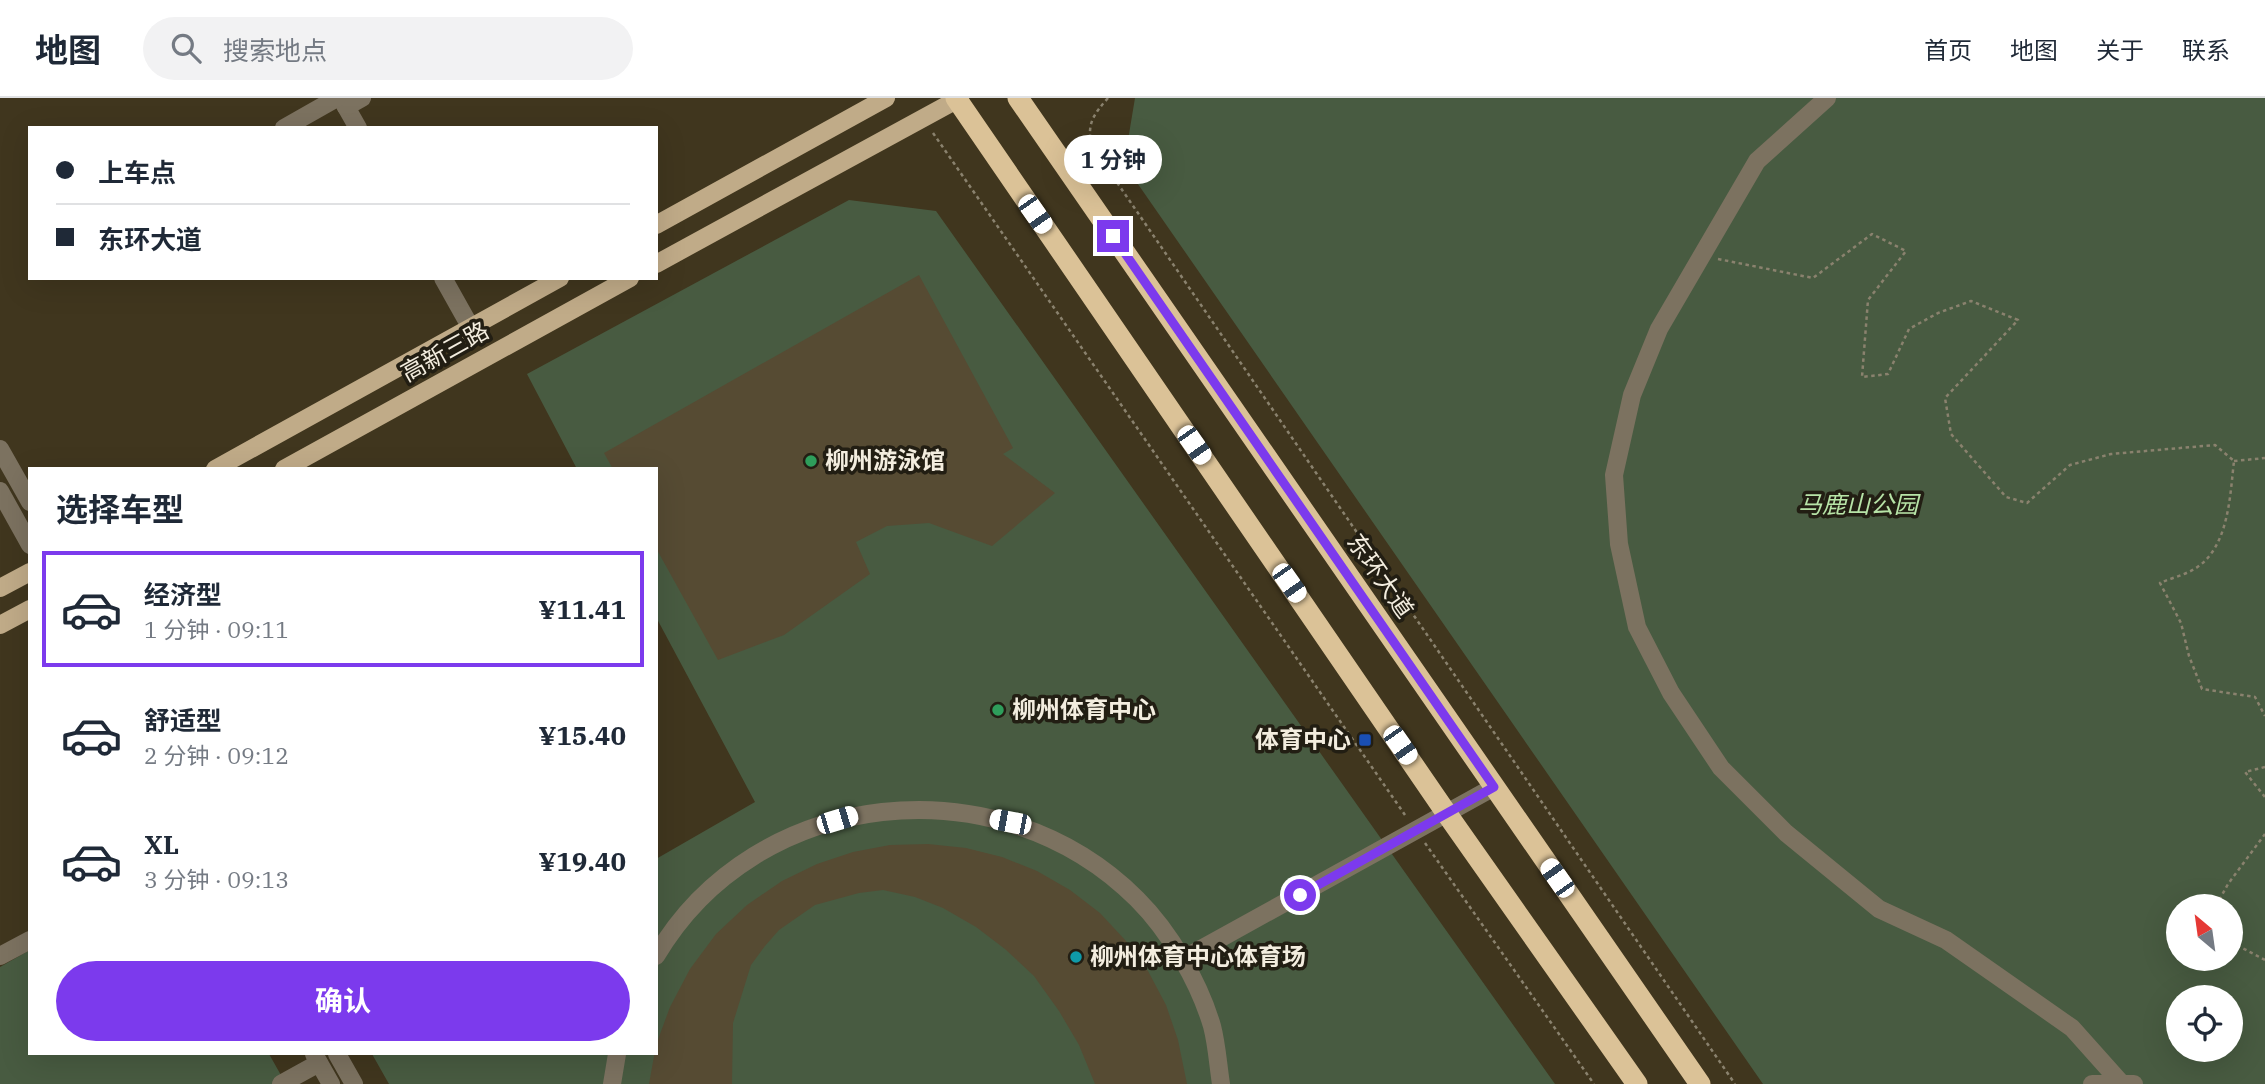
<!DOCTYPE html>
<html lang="zh">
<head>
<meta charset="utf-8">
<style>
  body { margin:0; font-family:"IBM Plex Serif","Noto Sans SC",serif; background:#f2f2f3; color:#1f2937; height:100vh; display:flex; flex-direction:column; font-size:26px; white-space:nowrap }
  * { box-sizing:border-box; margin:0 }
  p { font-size:23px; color:#747a83 }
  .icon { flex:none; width:38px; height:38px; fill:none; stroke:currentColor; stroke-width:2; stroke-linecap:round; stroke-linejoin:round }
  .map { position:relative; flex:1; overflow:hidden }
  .panel { position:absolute; left:28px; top:369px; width:630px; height:588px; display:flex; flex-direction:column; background:#fff; border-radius:0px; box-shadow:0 7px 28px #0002 }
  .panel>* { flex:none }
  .top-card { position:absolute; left:28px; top:28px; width:630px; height:154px; border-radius:0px; box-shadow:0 7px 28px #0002; display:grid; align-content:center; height:154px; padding:0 28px; background:#fff }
  .needle { width:46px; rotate:331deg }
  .tools { position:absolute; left:2166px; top:796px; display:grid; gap:14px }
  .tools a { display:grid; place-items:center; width:77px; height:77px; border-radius:50%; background:#fff; box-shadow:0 7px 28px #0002; font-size:35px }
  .end { position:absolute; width:32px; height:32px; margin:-16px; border:9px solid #7c3aed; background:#fff; box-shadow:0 0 0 4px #fff }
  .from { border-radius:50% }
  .bubble { position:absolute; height:49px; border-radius:24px; background:#fff; box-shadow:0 7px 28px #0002; font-size:23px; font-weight:700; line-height:49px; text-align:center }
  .car { position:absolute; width:21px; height:42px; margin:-21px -10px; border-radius:9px; box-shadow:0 0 5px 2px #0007; background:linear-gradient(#fff 24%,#345 0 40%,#fff 0 76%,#345 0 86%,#fff 0) }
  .top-card b { display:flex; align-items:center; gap:24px; height:66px; font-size:26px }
  .top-card b+b { border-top:2px solid #e0e1e3 }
  .top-card i { width:18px; height:18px; background:#1f2937 }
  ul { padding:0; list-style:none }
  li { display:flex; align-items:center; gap:21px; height:116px; margin:0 14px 10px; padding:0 14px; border:4px solid transparent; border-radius:0px }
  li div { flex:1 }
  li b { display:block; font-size:26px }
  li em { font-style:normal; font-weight:700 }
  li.on { border-color:#7c3aed }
  li>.icon { width:63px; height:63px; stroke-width:1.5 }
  h2 { padding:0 28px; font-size:32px; line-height:84px }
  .primary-button { display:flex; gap:14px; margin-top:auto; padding:14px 28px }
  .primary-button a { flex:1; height:80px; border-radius:42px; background:#7c3aed; color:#fff; font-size:28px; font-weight:700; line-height:80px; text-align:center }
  header { display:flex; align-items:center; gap:42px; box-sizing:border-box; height:98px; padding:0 35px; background:#fff; border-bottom:2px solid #e0e1e3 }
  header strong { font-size:33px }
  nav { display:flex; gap:38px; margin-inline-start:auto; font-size:24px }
  .search { width:490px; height:63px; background:#f2f2f3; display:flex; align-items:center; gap:18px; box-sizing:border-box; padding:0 24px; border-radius:38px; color:#747a83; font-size:26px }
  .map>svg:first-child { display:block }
</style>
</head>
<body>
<header>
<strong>地图</strong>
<div class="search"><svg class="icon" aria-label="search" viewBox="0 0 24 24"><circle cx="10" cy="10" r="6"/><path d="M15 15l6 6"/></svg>搜索地点</div>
<nav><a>首页</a><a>地图</a><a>关于</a><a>联系</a></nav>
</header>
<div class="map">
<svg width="2265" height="986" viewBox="0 0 2265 986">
  <rect width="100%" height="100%" fill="#40361e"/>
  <!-- green -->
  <g fill="#485b41" fill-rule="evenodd">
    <path d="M1135,0H2265V986H1763L1124,66ZM2179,808H2231V861H2179ZM2179,900H2231V952H2179Z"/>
    <path d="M849,102L936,113L1555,986H389L372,956H656V761L755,704L656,519V371H577L527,276Z"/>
    <path d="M30,852V956H269L286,986H0V869Z"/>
  </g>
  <!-- building -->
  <g fill="#564b33">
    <path d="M919,177L1013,350L1003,356L1055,395L992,448L929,425L887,428L856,444L870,476L784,537L718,562L656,450V371H613L604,355Z"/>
    <path d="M928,746L966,750L1002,759L1037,773L1070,792L1100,815L1126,843L1148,873L1166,907L1178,942L1187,986H1095L1079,947L1059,913L1034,878L1005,851L976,829L943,810L915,799L883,792L859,795L815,807L779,832L765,848L751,867L733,925L732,986H649L656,947L670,909L690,871L716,836L747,807L782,783L817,766L853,754L890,747Z"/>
  </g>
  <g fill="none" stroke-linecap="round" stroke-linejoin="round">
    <!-- path -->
    <g stroke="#8a826e" stroke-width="2.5" stroke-dasharray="3.5 3.5" stroke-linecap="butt">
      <path d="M1108,0C1094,16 1086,26 1092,48L1735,986"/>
      <path d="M933,35L1405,717"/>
      <path d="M1718,161L1813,180L1872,136L1906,153L1868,202L1862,279L1888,276L1909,231L1938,215L1971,203L2018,222L1945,300L1951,336L2006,399L2027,405L2070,367L2111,356L2215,347L2234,363C2230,397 2229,449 2196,470C2185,477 2171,480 2160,485L2181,525L2189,558L2202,591L2255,599L2265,618"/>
      <path d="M2234,363L2265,360"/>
      <path d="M2265,669L2245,674L2265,699"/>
      <path d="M1425,745L1594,986"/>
      <path d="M2216,808L2228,786L2265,736"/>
      <path d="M2231,844L2265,862"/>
    </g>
    <!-- minor -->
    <g stroke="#7c7260" stroke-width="18">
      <path d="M341,0L358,30"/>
      <path d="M1827,0L1757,63L1659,231L1632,297L1614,377L1619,446L1637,529L1671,595L1721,670L1786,735L1879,811L1946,842L2072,930L2122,986"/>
      <path d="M346,9L362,0"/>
      <path d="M284,30L337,0"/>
      <path d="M443,180L471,230"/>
      <path d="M0,351L30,404"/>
      <path d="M0,393L30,447"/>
      <path d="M0,858L30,842"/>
      <path d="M656,858C756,688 999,663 1137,801C1170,834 1199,884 1212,928C1217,947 1218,967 1221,986"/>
      <path d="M1183,861L1494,689"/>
      <path d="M314,956L331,986"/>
      <path d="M337,956L354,986"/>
      <path d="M281,986L319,965"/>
      <path d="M612,986L617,956"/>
      <path d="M2092,986H2134"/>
    </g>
    <!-- major -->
    <g stroke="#c0ab88" stroke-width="18">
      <path d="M656,127L886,0"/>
      <path d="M656,166L960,0"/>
      <path d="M215,371L560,180"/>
      <path d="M284,371L630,180"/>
      <path d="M0,490L30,474"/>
      <path d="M0,527L30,511"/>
    </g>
    <!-- highway -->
    <g stroke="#dbc297" stroke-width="21">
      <path d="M956,0L1447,716L1637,986"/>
      <path d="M1018,0L1700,986"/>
    </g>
  </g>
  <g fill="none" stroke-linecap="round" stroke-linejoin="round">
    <!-- route -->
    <path stroke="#7c3aed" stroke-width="9" d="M1113,138L1494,689L1300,797"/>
  </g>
  <!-- markers -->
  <g fill="#2e9e5b" stroke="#221e13" stroke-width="2.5">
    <circle cx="811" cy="363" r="7"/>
    <circle cx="998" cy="612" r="7"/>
  </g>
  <rect fill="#1a4fb4" stroke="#221e13" stroke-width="2.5" x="1358" y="635" width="14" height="14" rx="3.5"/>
  <circle fill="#0f9aa8" stroke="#221e13" stroke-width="2.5" cx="1076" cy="859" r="7"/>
  <g text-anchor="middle" stroke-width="7" stroke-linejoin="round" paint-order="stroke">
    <!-- street labels -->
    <g font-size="24" fill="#f3eddf" stroke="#221e13">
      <text transform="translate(445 254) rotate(-29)" y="8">高新三路</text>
      <text transform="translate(1380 478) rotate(55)" y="8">东环大道</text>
    </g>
    <!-- poi labels -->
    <g font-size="24" font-weight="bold" fill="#f3eddf" stroke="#221e13" text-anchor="start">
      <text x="825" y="371">柳州游泳馆</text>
      <text x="1012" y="620">柳州体育中心</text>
      <text x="1351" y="650" text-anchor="end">体育中心</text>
      <text x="1090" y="867">柳州体育中心体育场</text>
    </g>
    <!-- park labels -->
    <g font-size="24" font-style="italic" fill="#b7e4a7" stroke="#221e13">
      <text x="1858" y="415">马鹿山公园</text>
    </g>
  </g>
</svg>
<div class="tools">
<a><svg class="needle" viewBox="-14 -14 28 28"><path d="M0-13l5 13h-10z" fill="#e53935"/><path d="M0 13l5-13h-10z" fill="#747a83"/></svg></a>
<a><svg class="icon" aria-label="locate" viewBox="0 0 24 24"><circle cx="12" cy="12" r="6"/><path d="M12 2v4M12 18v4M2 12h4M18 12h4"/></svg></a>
</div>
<i class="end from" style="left:1300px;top:797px"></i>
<i class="end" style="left:1113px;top:138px"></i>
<div class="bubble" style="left:1064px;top:37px;width:98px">1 分钟</div>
<i class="car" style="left:1035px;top:116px;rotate:145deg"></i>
<i class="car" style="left:1194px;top:347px;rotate:145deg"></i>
<i class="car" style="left:1289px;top:485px;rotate:145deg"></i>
<i class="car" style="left:1400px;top:647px;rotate:145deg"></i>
<i class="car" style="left:837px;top:722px;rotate:73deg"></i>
<i class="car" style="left:1010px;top:724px;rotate:281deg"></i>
<i class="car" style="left:1557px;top:780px;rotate:325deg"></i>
<div class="top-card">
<b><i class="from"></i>上车点</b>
<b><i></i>东环大道</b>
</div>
<section class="panel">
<h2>选择车型</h2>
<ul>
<li class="on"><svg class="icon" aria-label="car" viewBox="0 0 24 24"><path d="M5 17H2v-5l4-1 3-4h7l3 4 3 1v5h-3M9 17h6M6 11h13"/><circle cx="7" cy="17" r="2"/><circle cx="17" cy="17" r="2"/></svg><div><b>经济型</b><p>1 分钟 · 09:11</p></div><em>¥11.41</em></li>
<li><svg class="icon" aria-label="car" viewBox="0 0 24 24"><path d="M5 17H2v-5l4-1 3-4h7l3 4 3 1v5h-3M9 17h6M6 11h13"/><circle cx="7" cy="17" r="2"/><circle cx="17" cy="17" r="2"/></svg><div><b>舒适型</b><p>2 分钟 · 09:12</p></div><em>¥15.40</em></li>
<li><svg class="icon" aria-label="car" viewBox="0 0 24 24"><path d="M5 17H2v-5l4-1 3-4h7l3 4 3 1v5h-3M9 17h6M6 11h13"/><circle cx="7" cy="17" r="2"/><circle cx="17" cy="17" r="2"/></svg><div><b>XL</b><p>3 分钟 · 09:13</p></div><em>¥19.40</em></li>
</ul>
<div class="primary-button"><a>确认</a></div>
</section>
</div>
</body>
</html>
